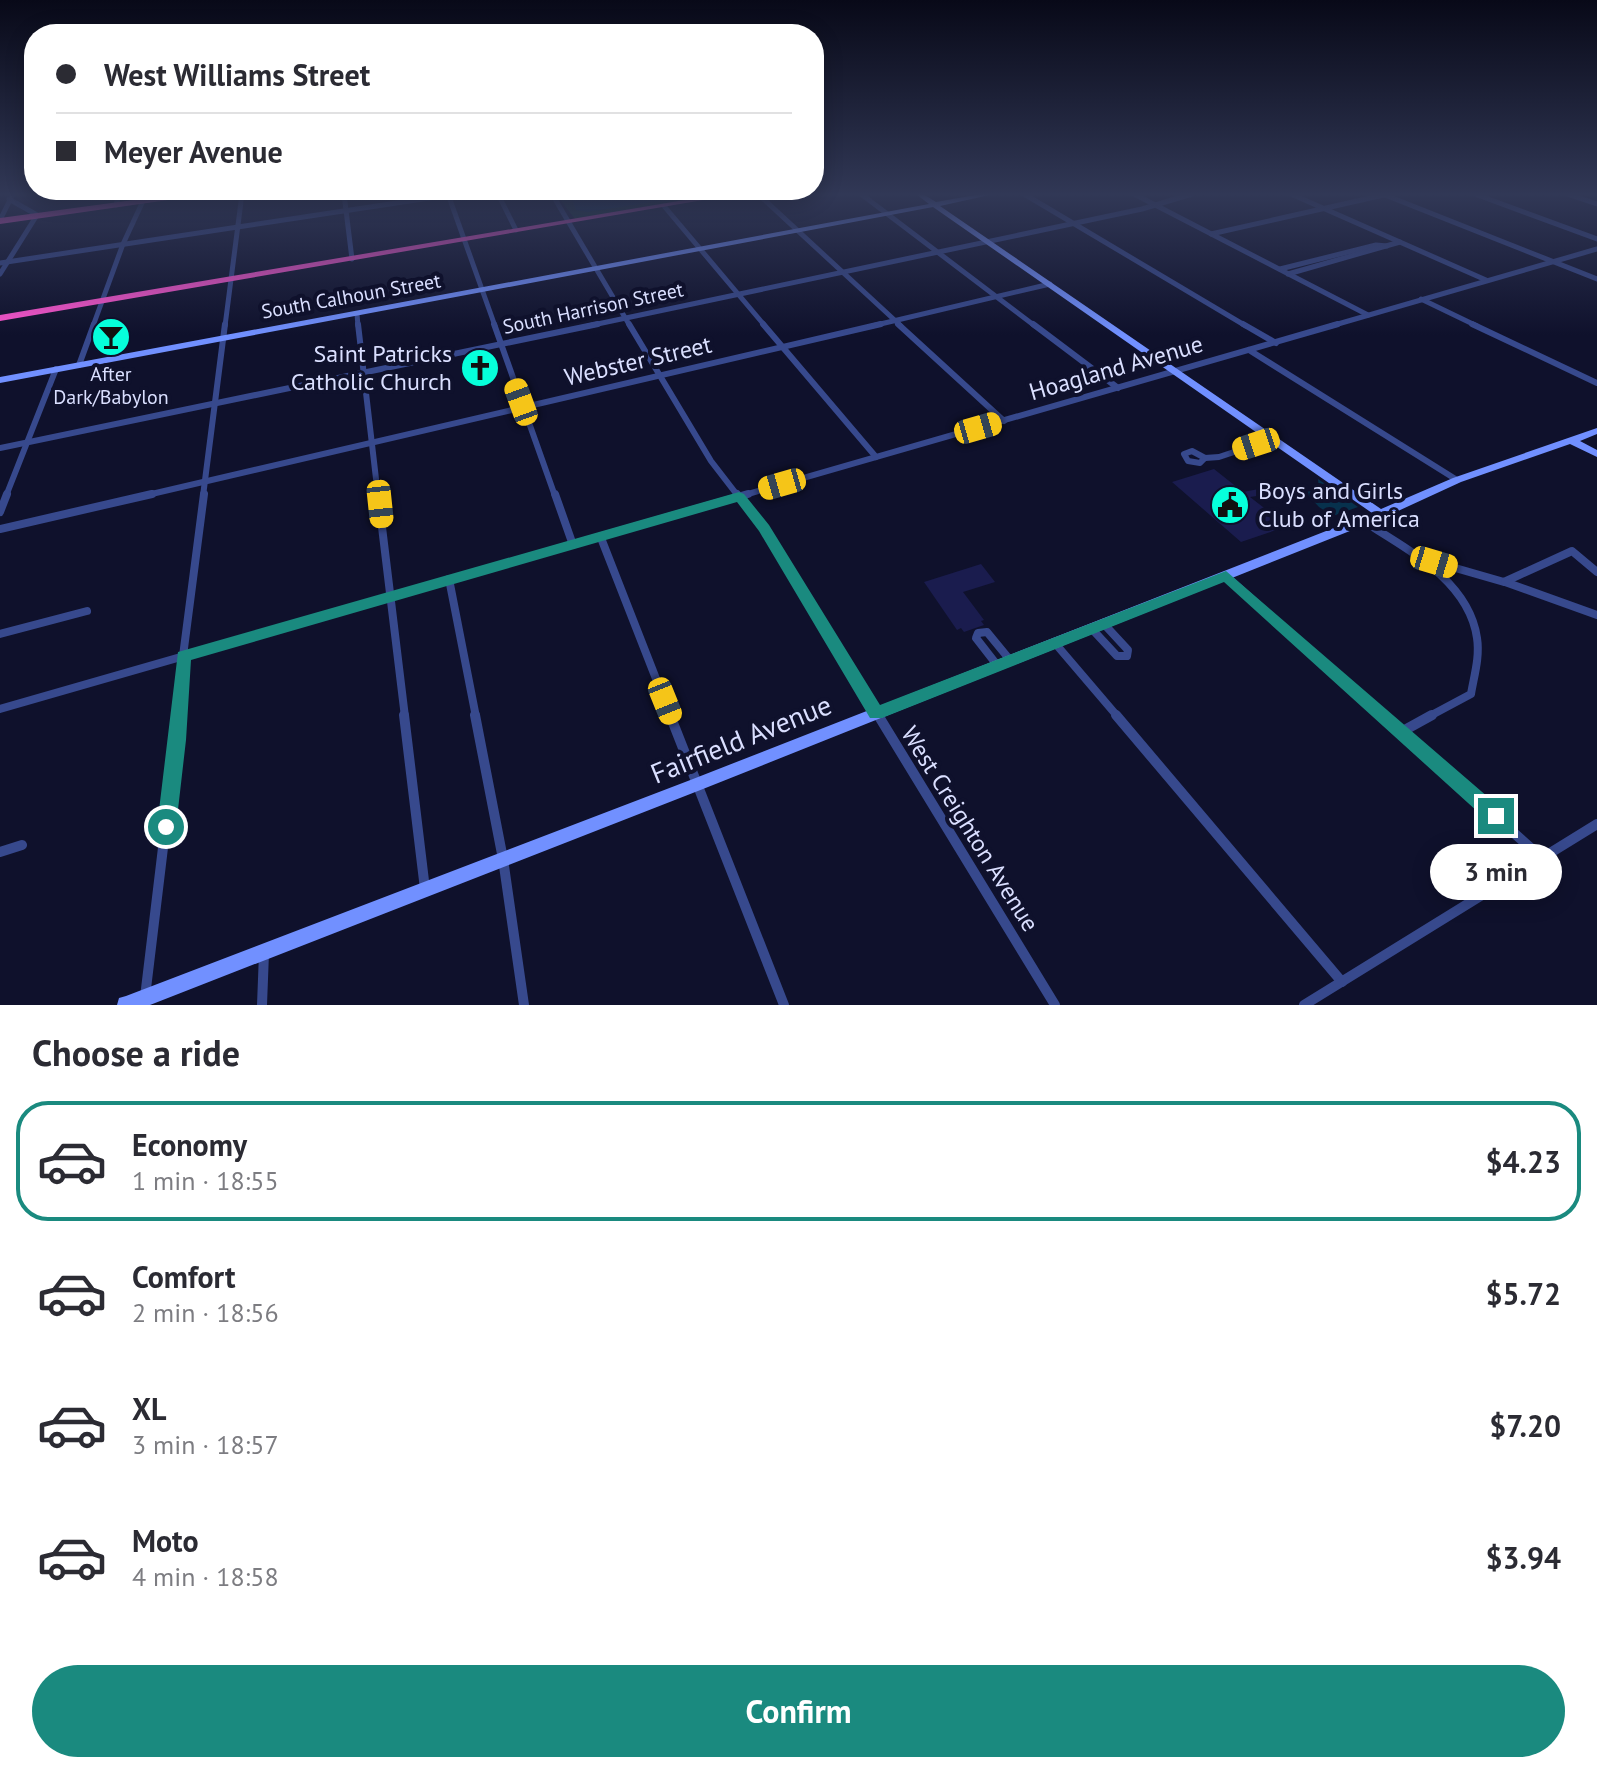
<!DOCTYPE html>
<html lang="en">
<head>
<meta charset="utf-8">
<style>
  body { margin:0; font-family:"PT Sans",sans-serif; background:#f7f7f7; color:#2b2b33; height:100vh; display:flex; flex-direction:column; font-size:30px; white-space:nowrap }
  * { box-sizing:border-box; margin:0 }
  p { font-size:26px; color:#7c7c81 }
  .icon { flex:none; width:44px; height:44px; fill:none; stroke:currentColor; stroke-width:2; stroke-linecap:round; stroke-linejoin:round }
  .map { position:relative; height:1005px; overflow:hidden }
  .details { display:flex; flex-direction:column; background:#fff; flex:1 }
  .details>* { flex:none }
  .guide { position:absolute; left:24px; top:24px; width:800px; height:176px; border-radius:32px; box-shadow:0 4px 20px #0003; display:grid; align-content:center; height:176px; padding:0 32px; background:#fff }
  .end { position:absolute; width:36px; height:36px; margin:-18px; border:10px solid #1a8a7f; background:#fff; box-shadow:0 0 0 4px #fff }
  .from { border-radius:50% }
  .bubble { position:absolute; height:56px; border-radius:28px; background:#fff; box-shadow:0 4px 20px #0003; font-size:26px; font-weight:800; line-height:56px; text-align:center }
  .car { position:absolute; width:24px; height:48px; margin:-24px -12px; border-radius:10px; box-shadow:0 0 6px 2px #0007; background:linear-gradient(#f5c518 24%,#345 0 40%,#f5c518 0 76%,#345 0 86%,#f5c518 0) }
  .guide b { display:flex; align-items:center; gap:28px; height:76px; font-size:30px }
  .guide b+b { border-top:2px solid #e1e1e2 }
  .guide i { width:20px; height:20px; background:#2b2b33 }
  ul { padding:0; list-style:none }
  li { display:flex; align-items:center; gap:24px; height:120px; margin:0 16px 12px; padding:0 16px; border:4px solid transparent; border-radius:32px }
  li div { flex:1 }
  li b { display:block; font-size:30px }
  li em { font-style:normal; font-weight:800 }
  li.active { border-color:#1a8a7f }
  li>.icon { width:72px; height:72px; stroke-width:1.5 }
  h2 { padding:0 32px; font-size:36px; line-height:96px }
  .primary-button { display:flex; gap:16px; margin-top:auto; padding:16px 32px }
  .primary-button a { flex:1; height:92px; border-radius:48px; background:#1a8a7f; color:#fff; font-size:32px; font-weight:800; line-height:92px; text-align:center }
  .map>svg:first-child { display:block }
</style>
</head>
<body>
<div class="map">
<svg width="1597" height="1005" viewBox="0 0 1597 1005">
  <rect width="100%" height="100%" fill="#0f112c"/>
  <!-- green -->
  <path fill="#12362c" d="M556,194H721L575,219Z"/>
  <!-- water -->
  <g fill="#07314d">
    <path d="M570,194L637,196L702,194L588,212L576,210Z"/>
    <path d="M1318,479L1358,507L1333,516L1319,507L1305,492L1319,490Z"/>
  </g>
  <!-- building -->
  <g fill="#1a1c4e">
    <path d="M489,353L496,379L471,384L462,359Z"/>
    <path d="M1214,469L1243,492L1264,488L1270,494L1250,497L1281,521L1273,524L1279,529L1241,542L1172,482Z"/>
    <path d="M981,564L995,582L963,592L984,620L981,621L984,625L964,632L961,628L957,630L924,582Z"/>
  </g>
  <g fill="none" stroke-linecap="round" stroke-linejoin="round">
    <!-- street-far3 -->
    <g stroke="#37498d" stroke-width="5">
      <path d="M344,194L352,259"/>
      <path d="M448,194L495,326"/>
      <path d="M498,194L516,230"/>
      <path d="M552,194L630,326"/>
      <path d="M758,194L901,326"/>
      <path d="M861,194L1035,326"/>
      <path d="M1024,194L1246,326"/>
      <path d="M1134,194L1368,315"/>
      <path d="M1291,194L1486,280"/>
      <path d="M1475,194L1597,239"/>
      <path d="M1567,194L1597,204"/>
      <path d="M1385,195L1597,279"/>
      <path d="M116,205L119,194"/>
      <path d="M664,206L765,326"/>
      <path d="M0,220L13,194"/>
      <path d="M1211,234L1388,194"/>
      <path d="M0,263L456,194"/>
      <path d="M1280,269L1376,245L1387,246"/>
      <path d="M0,274L37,215L9,199"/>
      <path d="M1288,274L1400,242"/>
      <path d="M1421,299L1477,326"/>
      <path d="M357,314L358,326"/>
      <path d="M93,326L123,244L143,201"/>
      <path d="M225,326L242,194"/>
      <path d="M588,326L1142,209L1192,194"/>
      <path d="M872,326L1050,284"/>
      <path d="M1331,326L1597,249"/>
    </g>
    <!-- street-far2 -->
    <g stroke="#37498d" stroke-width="6">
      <path d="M358,324L378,496"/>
      <path d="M494,324L555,496"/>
      <path d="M629,324L711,461L738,496"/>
      <path d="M763,324L876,457"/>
      <path d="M898,324L1004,421"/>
      <path d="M1033,324L1118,388"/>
      <path d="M1243,324L1276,343"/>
      <path d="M1472,324L1597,383"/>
      <path d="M1249,350L1457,480"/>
      <path d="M79,365L94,324"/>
      <path d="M0,448L598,324"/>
      <path d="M1192,451L1205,458L1200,463L1188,461L1184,454Z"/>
      <path d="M1205,458L1219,457L1273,439"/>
      <path d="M6,496L56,369"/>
      <path d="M143,496L881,324"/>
      <path d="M203,496L225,324"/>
      <path d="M741,496L1338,324"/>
    </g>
    <!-- street-far1 -->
    <g stroke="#37498d" stroke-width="8">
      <path d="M378,494L405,717"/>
      <path d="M555,494L573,545"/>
      <path d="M737,494L764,528L879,717"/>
      <path d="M0,512L7,494"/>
      <path d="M1363,521C1407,549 1469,581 1477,638C1480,657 1474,676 1471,694L1428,717"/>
      <path d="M0,529L152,494"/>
      <path d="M601,538L671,717"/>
      <path d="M1424,559L1504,582L1572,551L1597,572"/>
      <path d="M1226,576L1384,717"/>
      <path d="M449,579L476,717"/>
      <path d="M1505,582L1597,615"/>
      <path d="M1091,628L1117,656H1127L1128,650L1103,623"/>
      <path d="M0,634L87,611"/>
      <path d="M1054,642L1118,717"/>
      <path d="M997,665L976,638L978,633L987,632L1010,660"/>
      <path d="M0,709L748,494"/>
      <path d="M179,717L183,656L204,494"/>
    </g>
    <!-- street -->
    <g stroke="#37498d" stroke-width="10">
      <path d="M404,715L425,889"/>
      <path d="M475,715L503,859L524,1005"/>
      <path d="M670,715L784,1005"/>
      <path d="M878,715L1055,1005"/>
      <path d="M1116,715L1342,982"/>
      <path d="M1382,715L1542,858"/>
      <path d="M1403,731L1432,715"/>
      <path d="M0,852L22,845"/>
      <path d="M145,997L179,715"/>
      <path d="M262,1005L264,953"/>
      <path d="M1304,1005L1597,824"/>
    </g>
    <!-- secondary -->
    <path fill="#7190ff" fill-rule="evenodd" d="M916,194H923L936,202L981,194H994L940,206L1381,509L1453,478L1597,428V434L1580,441L1597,450V457L1570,444L1461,482L1385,517L703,789L150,1005H117L119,998L126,996L693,779L1372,513L933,207L0,383V377L929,204Z"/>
    <!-- highway -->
    <g fill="#ff55d0" fill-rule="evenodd">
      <path d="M178,194H200L196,196L0,224V218Z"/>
      <path d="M720,194H738L0,321V315Z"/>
    </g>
  </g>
  <!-- sky -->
  <linearGradient id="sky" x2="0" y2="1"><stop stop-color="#080918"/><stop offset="0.58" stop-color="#313856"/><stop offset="1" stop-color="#313856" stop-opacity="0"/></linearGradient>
  <rect width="1597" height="335" fill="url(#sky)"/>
  <!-- route -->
  <path fill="#1a8a7f" d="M739,492L744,494L769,525L880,705L1226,571L1503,810L1505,816L1503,822L1496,824L1489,822L1224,582L882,718H870L759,531L737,502L191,660L186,740L176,827L173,833L166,836L160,833L157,827L178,652Z"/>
  <!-- icons -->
  <defs>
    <symbol id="bar-disc" viewBox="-11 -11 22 22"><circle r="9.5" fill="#06ffdb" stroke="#0f112c"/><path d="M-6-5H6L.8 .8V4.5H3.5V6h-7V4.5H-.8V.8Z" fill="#111"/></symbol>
    <symbol id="church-disc" viewBox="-11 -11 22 22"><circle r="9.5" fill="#06ffdb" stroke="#0f112c"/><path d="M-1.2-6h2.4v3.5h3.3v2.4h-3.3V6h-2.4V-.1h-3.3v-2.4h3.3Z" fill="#111"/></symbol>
    <symbol id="civic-disc" viewBox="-11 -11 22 22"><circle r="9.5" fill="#06ffdb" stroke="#0f112c"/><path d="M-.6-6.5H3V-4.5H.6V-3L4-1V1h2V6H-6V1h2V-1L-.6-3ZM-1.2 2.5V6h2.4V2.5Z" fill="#111"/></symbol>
  </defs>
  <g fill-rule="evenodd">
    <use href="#bar-disc" x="89" y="315" width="44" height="44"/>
    <use href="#church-disc" x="458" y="346" width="44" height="44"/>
    <use href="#civic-disc" x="1208" y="483" width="44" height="44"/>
  </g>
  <g text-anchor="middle" stroke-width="8" stroke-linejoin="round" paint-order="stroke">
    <!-- far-street labels -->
    <g font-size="20" fill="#dadfff" stroke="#0f112c">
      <text transform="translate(351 296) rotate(-10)" y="7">South Calhoun Street</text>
      <text transform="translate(593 308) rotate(-12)" y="7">South Harrison Street</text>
    </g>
    <!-- far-poi labels -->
    <g font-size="20" fill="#dadfff" stroke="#0f112c">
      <text x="111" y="381">After<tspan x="111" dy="23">Dark/Babylon</tspan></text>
    </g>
    <!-- poi labels -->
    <g font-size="24" fill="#dadfff" stroke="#0f112c" text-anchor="end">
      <text x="452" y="362">Saint Patricks<tspan x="452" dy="28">Catholic Church</tspan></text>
      <text x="1258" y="499" text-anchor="start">Boys and Girls<tspan x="1258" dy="28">Club of America</tspan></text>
    </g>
    <!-- street labels -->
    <g font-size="24" fill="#dadfff" stroke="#0f112c">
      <text transform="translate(638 361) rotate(-13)" y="8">Webster Street</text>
      <text transform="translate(1116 368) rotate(-16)" y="8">Hoagland Avenue</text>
      <text transform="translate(970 829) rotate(58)" y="8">West Creighton Avenue</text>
    </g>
    <!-- near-street labels -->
    <g font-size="28" fill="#dadfff" stroke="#0f112c">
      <text transform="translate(741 739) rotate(-22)" y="10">Fairfield Avenue</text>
    </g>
  </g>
</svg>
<i class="end from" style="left:166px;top:827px"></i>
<i class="end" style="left:1496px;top:816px"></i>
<div class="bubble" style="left:1430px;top:844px;width:132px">3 min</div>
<i class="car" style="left:521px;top:402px;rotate:340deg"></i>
<i class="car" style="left:978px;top:428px;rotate:74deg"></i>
<i class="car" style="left:1256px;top:444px;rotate:252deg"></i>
<i class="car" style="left:782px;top:484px;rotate:254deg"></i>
<i class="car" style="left:380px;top:504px;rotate:174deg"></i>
<i class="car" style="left:1434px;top:562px;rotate:107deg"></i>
<i class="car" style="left:665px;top:701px;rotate:158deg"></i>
<div class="guide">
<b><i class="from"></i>West Williams Street</b>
<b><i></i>Meyer Avenue</b>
</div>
</div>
<section class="details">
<h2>Choose a ride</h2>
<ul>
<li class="active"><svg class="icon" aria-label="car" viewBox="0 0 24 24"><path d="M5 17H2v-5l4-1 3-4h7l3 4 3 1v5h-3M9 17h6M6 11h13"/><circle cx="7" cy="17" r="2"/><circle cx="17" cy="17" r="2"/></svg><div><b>Economy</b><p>1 min · 18:55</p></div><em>$4.23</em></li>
<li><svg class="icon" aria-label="car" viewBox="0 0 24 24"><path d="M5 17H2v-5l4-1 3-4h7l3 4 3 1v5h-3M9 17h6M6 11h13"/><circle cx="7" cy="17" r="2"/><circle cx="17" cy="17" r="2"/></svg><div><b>Comfort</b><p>2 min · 18:56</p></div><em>$5.72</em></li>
<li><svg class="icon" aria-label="car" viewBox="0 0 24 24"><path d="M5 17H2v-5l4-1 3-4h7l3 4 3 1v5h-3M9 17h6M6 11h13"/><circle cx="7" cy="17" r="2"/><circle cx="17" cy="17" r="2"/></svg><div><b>XL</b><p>3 min · 18:57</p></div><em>$7.20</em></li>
<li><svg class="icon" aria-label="car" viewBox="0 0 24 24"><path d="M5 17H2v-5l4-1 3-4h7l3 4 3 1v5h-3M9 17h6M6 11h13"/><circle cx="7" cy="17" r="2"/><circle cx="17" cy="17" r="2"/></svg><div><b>Moto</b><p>4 min · 18:58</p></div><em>$3.94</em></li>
</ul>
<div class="primary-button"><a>Confirm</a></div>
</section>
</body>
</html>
